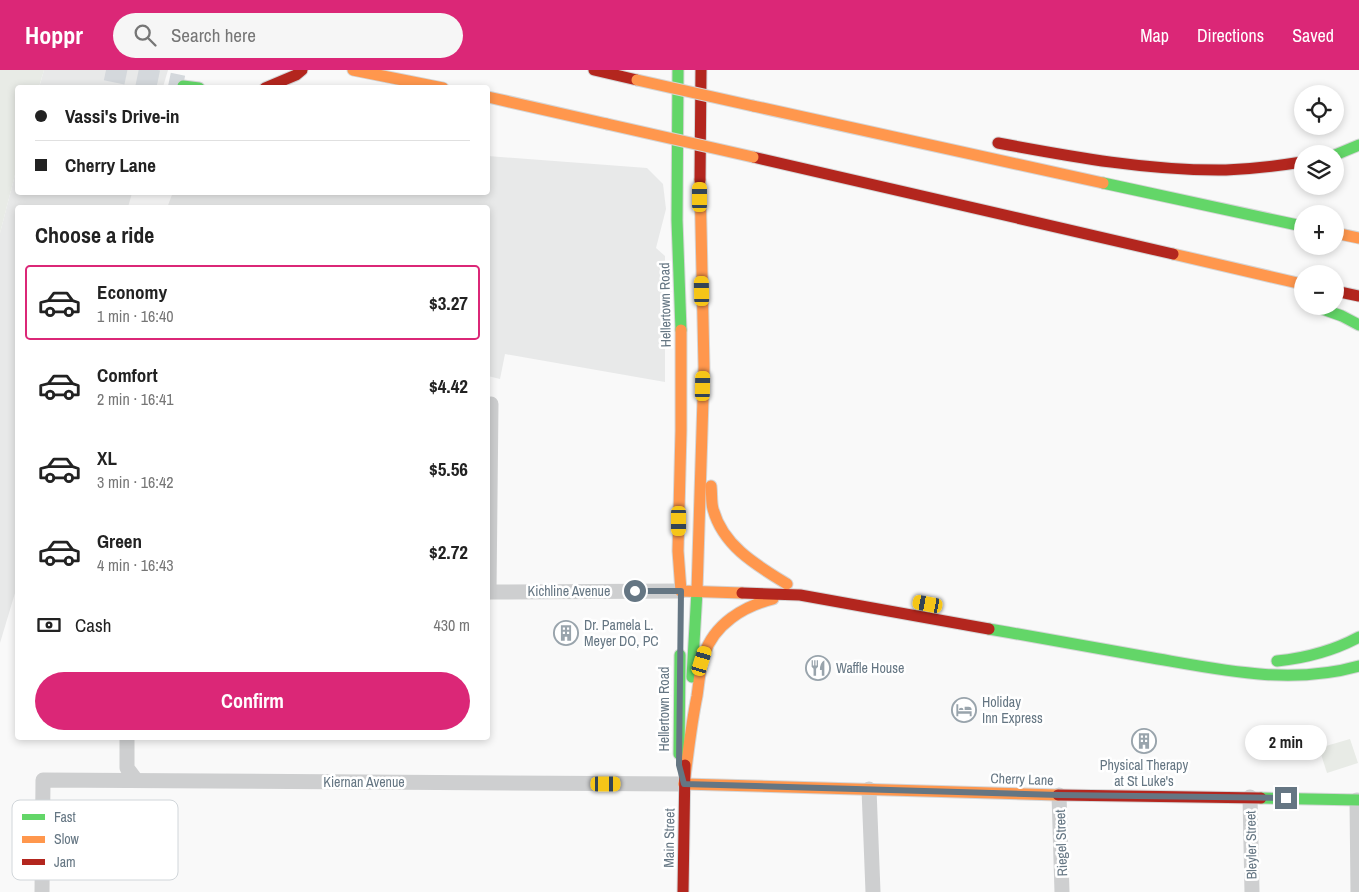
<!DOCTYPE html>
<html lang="en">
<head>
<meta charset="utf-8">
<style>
  body { margin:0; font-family:"Archivo Narrow",sans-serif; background:#f6f6f6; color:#222; height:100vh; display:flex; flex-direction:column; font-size:19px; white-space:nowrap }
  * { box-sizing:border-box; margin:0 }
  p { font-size:16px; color:#767676 }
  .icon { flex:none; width:28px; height:28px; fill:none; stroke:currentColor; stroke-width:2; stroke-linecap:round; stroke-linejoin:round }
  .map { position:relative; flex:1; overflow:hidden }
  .panel { position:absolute; left:15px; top:135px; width:475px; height:535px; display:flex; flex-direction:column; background:#fff; border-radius:5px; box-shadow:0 2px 8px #0003 }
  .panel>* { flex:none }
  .banner { position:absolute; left:15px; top:15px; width:475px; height:110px; border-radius:5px; box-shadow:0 2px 8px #0003; display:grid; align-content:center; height:110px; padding:0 20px; background:#fff }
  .fabs { position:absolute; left:1294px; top:15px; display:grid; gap:10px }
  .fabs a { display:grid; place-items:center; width:50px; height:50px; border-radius:50%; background:#fff; box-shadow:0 2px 8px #0003; font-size:25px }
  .end { position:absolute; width:22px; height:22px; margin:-11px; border:6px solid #657683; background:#fff; box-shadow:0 0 0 2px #fff }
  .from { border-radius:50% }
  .bubble { position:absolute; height:35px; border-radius:18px; background:#fff; box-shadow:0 2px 8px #0003; font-size:16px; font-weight:700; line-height:35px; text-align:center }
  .car { position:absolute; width:15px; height:30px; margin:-15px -8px; border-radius:6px; box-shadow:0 0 4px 1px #0007; background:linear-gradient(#f5c518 24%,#345 0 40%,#f5c518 0 76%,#345 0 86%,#f5c518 0) }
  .banner b { display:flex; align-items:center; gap:18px; height:48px; font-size:19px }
  .banner b+b { border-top:1px solid #e0e0e0 }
  .banner i { width:12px; height:12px; background:#222 }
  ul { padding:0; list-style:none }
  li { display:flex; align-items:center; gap:15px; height:75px; margin:0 10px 8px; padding:0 10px; border:2px solid transparent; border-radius:5px }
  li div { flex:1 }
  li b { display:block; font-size:19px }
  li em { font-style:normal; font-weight:700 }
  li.selected { border-color:#db2777 }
  li>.icon { width:45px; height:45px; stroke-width:1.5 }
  h2 { padding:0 20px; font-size:22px; line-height:60px }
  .pay { display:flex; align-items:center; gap:12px; height:55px; padding:0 20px; font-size:19px }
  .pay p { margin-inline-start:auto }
  .primary-button { display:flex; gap:10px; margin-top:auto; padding:10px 20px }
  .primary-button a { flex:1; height:58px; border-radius:30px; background:#db2777; color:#fff; font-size:20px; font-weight:700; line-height:58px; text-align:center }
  header { display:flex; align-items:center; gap:30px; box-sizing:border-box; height:70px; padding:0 25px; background:#db2777; color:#fff }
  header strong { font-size:24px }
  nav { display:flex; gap:28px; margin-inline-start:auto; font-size:18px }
  .search { width:350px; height:45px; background:#f6f6f6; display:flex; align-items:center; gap:12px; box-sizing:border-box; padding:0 18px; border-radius:28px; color:#767676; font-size:19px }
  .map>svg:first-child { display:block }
</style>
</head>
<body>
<header>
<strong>Hoppr</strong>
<div class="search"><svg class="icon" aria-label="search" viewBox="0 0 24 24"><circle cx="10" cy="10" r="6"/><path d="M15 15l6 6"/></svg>Search here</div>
<nav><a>Map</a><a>Directions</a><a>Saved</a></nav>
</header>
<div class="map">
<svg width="1359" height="822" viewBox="0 0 1359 822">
  <rect width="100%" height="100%" fill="#f9f9f9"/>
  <!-- built -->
  <g fill="#e8e9e9">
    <path d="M44,0H168L163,17L39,18Z"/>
    <path d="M488,86L647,98L663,114L666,139L656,178L665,186V312L505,284L500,309L488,306V138H167L173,122H488Z"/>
    <path d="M17,97L18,122L132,123L128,137L18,138V513L0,573V163Z"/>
  </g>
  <!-- green -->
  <g fill="#e8ebe6">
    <path d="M0,0H44L39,17L18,18L17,97L0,163Z"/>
    <path d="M1350,669L1358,693L1327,703L1319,678Z"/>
  </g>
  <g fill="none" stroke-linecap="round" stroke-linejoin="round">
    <!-- secondary-tunnel -->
    <path stroke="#d4d8dc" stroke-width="21" stroke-dasharray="21 11" stroke-linecap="butt" d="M106,0L183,16"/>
    <defs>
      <g id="fast">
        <path d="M678,0L677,150L681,260"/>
        <path d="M183,16L199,18"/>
        <path d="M1335,85L1359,75"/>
        <path d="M1103,113L1302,156"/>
        <path d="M1314,236L1342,246L1359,255"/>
        <path d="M989,559C1042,568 1095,578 1147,587C1217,599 1289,616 1359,596"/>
        <path d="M1277,591C1306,588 1333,581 1359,567"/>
        <path d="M692,607L697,521"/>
        <path d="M679,684L680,585"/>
        <path d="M1261,728L1359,730"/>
      </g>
      <g id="slow">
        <path d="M353,0L443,18"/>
        <path d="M488,27L607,54"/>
        <path d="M753,36L1103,113"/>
        <path d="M1335,163L1359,168"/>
        <path d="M1173,184L1302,214"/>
        <path d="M681,260V361L678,481L681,521L742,523"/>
        <path d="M711,416C712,424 711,432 713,439C723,476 756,495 787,514"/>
        <path d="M697,521L704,297L700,110"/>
        <path d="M684,714L1058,725"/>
        <path d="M684,714C688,685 691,655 697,626C699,612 700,598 704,585C714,554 744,536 773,529"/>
      </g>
      <g id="jam">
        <path d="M594,0L637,10"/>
        <path d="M265,18L296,5L302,0"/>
        <path d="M998,73C1073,87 1149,101 1226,100C1251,99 1277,96 1302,92"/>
        <path d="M753,87L1173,184"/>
        <path d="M700,110L701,0"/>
        <path d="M1335,221L1359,226"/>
        <path d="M742,523L800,525L989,559"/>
        <path d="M1058,725L1261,728"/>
        <path d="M683,822L685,695"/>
      </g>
    </defs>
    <!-- fast casing -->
    <use href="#fast" stroke="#d5d6d7" stroke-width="13"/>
    <!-- slow casing -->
    <use href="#slow" stroke="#d5d6d7" stroke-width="13"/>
    <!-- jam casing -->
    <use href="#jam" stroke="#d5d6d7" stroke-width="13"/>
    <!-- street -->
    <g stroke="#cecfd0" stroke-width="15">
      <path d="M488,522L681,521"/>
      <path d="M489,522L491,334"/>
      <path d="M127,668V698L136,710"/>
      <path d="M869,719L873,822"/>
      <path d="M1059,725L1062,822"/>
      <path d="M1250,727L1252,822"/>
      <path d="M1357,730L1358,822"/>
      <path d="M42,822L43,710L684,714"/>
    </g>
    <!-- fast -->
    <use href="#fast" stroke="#63d668" stroke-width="11"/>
    <!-- slow -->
    <use href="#slow" stroke="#ff974d" stroke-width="11"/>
    <!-- jam -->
    <use href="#jam" stroke="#b3261e" stroke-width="11"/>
    <defs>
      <g id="slow-bridge">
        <path d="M637,10L753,36"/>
        <path d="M607,54L753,87"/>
      </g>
    </defs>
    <!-- slow-bridge casing -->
    <use href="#slow-bridge" stroke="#d5d6d6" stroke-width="13" stroke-linecap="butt"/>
    <!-- slow-bridge -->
    <use href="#slow-bridge" stroke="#ff974d" stroke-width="11"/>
  </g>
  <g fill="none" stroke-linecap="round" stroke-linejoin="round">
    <!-- route -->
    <path stroke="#657683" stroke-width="6" d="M635,521H681L679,695L684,714L1059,725L1286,728"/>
  </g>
  <!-- icons -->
  <defs>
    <symbol id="building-ring" viewBox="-11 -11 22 22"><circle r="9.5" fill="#fff" stroke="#99a4ac" stroke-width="1.5"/><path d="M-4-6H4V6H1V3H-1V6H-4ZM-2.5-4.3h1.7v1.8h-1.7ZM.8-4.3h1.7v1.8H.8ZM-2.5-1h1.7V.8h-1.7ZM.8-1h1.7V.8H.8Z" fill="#99a4ac"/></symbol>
    <symbol id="restaurant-ring" viewBox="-11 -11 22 22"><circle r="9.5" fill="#fff" stroke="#99a4ac" stroke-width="1.5"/><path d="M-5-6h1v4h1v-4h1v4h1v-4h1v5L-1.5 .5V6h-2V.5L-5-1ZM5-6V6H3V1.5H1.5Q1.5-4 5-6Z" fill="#99a4ac"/></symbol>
    <symbol id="hotel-ring" viewBox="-11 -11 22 22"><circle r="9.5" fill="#fff" stroke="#99a4ac" stroke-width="1.5"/><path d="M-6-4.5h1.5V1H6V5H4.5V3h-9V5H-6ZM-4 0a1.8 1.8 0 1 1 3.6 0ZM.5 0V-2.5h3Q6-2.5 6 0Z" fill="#99a4ac"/></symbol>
  </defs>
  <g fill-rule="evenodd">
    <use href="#building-ring" x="552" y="549" width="28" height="28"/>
    <use href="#restaurant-ring" x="804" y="584" width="28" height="28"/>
    <use href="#hotel-ring" x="950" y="626" width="28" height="28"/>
    <use href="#building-ring" x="1130" y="657" width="28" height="28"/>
  </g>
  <g text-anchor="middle" stroke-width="5" stroke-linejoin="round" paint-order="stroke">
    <!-- street labels -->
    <g font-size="14" fill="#657683" stroke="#fff">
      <text transform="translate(665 235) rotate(-91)" y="5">Hellertown Road</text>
      <text x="569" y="526">Kichline Avenue</text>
      <text transform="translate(664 639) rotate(-90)" y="5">Hellertown Road</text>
      <text transform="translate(1022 709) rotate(2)" y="5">Cherry Lane</text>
      <text x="364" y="717">Kiernan Avenue</text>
      <text transform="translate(669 768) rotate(-89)" y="5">Main Street</text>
      <text transform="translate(1061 773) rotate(-92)" y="5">Riegel Street</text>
      <text transform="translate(1251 775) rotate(-91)" y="5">Bleyler Street</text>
    </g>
    <!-- poi labels -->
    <g font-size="14" fill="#657683" stroke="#fff" text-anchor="start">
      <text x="584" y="560">Dr. Pamela L.<tspan x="584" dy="16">Meyer DO, PC</tspan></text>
      <text x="836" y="603">Waffle House</text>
      <text x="982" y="637">Holiday<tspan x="982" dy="16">Inn Express</tspan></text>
      <text x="1144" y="700" text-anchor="middle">Physical Therapy<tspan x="1144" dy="16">at St Luke's</tspan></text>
    </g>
  </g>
  <!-- legend -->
  <rect x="12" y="730" width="166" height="80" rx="8" fill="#fff" stroke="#d1d6da" stroke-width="1"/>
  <rect x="22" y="744" width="23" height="6" fill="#63d668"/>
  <rect x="22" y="766" width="23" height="7" fill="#ff974d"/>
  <rect x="22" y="789" width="23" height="6" fill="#b3261e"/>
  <g font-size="14" fill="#657683">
    <text x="54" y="752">Fast</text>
    <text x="54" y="774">Slow</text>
    <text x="54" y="797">Jam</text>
  </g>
</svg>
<div class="fabs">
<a><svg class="icon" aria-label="locate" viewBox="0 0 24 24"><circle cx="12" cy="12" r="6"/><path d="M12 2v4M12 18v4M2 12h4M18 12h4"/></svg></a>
<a><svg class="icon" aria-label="layers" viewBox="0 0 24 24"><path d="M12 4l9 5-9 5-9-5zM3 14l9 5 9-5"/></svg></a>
<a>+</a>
<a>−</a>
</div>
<i class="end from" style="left:635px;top:521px"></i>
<i class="end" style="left:1286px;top:728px"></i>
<div class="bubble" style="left:1245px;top:655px;width:82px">2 min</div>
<i class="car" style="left:700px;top:127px;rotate:0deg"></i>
<i class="car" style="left:702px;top:221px;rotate:359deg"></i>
<i class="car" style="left:703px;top:316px;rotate:1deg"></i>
<i class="car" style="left:679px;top:451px;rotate:180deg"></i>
<i class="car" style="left:928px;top:534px;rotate:280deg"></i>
<i class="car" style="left:702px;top:591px;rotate:17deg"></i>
<i class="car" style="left:606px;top:714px;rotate:90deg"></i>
<div class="banner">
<b><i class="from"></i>Vassi's Drive-in</b>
<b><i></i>Cherry Lane</b>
</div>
<section class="panel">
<h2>Choose a ride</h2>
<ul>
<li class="selected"><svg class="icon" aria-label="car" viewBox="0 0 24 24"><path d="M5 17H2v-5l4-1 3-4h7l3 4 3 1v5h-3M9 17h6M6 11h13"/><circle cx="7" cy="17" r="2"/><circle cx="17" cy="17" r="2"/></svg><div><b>Economy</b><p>1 min · 16:40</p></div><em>$3.27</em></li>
<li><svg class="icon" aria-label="car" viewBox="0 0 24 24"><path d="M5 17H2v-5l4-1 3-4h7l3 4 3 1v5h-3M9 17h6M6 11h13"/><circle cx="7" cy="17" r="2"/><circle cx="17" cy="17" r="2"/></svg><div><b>Comfort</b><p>2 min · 16:41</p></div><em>$4.42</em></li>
<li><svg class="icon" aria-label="car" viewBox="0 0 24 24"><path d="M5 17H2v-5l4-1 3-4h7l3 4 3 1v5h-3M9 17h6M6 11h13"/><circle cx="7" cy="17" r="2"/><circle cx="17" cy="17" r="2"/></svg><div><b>XL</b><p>3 min · 16:42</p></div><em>$5.56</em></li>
<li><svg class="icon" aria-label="car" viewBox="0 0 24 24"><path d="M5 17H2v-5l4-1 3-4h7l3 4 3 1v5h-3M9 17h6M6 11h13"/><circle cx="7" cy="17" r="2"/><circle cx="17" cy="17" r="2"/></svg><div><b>Green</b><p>4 min · 16:43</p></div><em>$2.72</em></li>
</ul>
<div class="pay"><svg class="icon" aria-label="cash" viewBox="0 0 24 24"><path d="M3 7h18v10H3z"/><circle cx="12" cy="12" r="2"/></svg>Cash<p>430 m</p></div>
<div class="primary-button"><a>Confirm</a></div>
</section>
</div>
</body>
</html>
